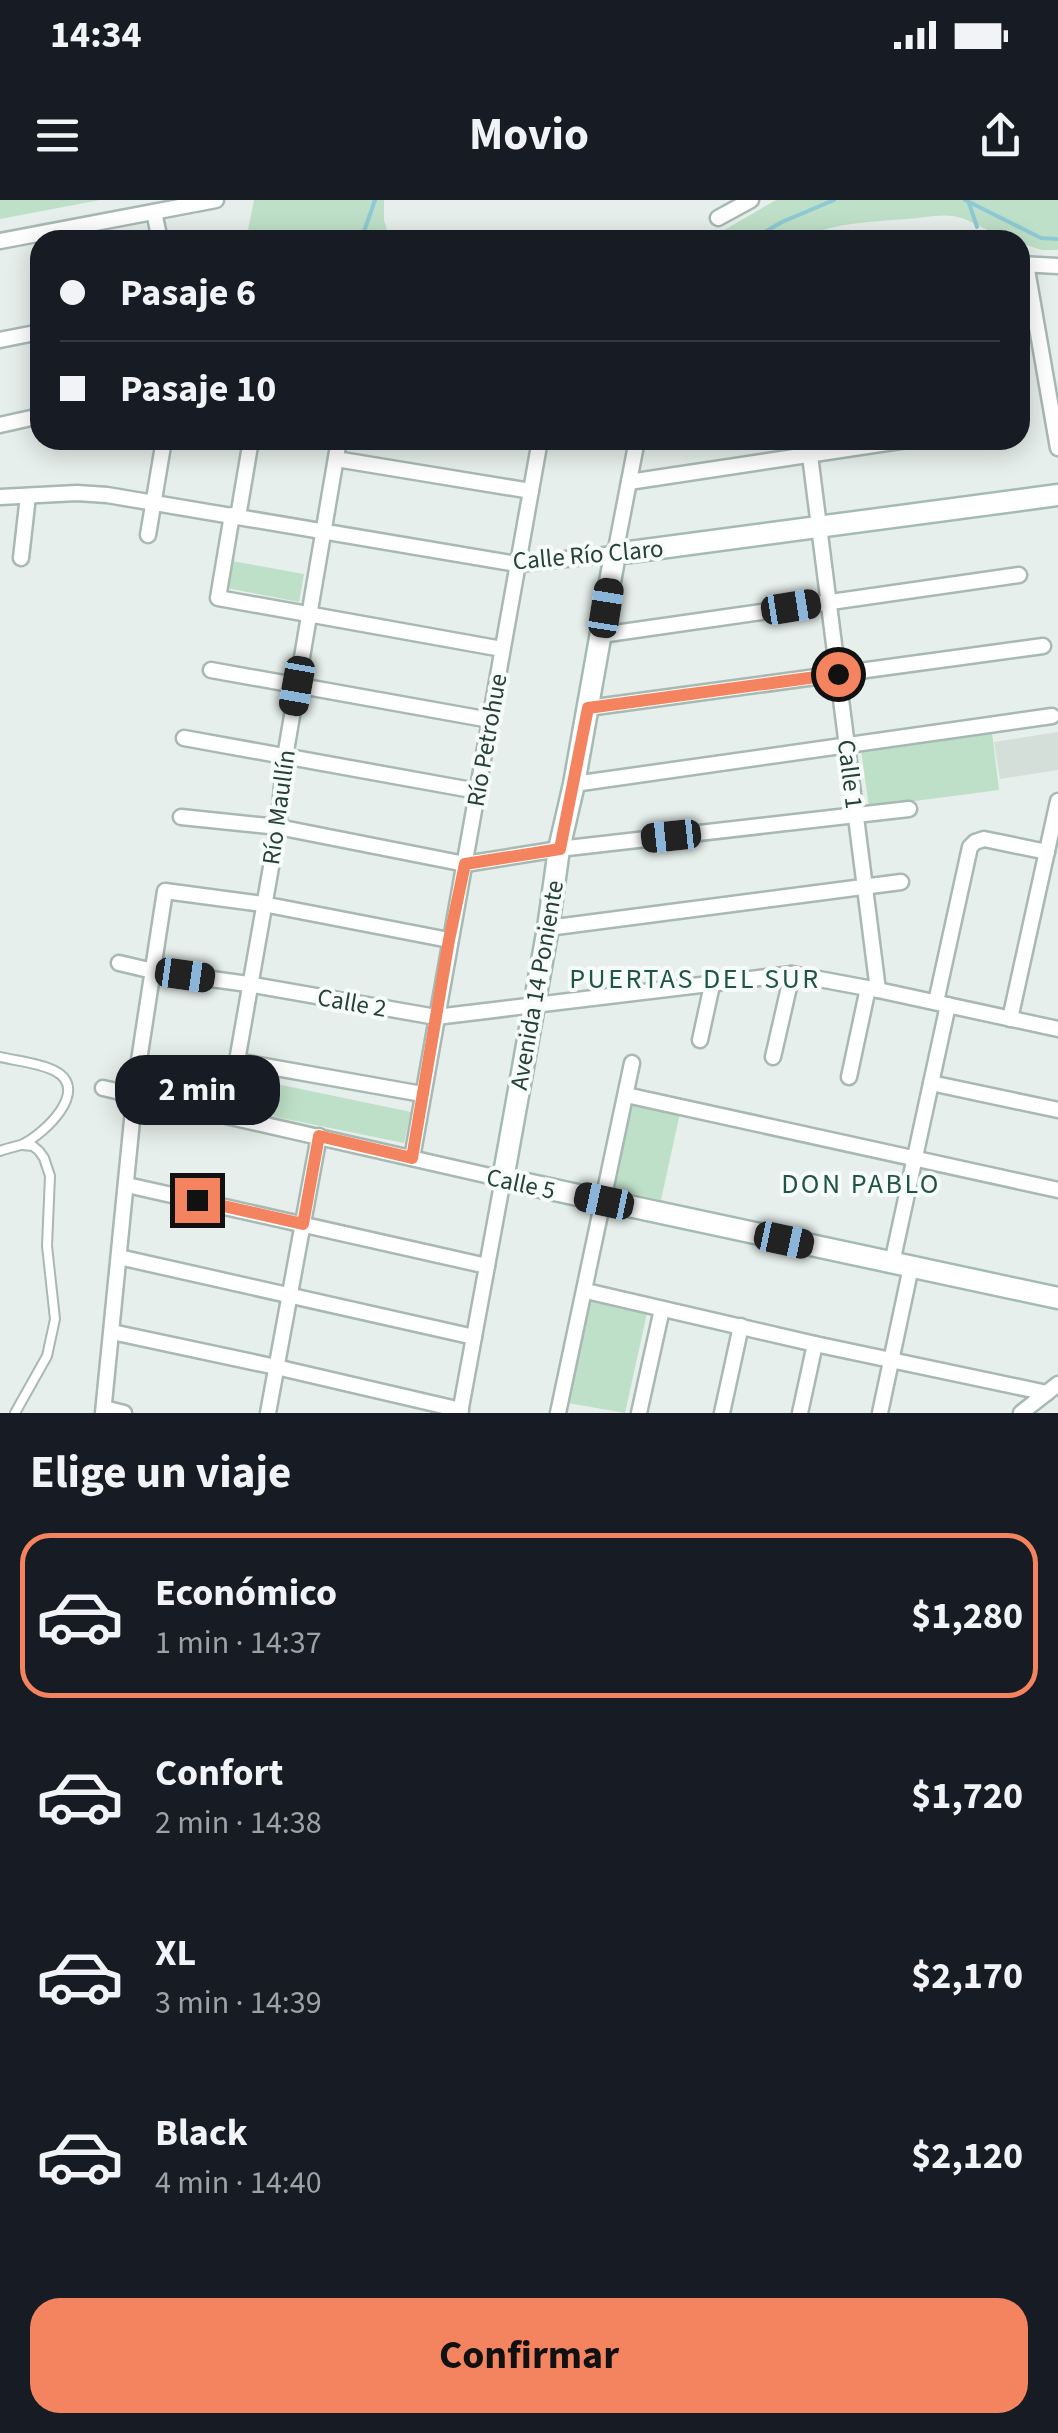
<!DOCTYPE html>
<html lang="es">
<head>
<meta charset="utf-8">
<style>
  body { margin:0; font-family:"Source Sans 3",sans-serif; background:#242831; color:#f1f3f6; height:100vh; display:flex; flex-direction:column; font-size:38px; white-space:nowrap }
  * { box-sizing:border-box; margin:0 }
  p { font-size:32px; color:#9ea1a6 }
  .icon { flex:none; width:55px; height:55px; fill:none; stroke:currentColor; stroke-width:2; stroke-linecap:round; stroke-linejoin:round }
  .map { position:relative; height:1213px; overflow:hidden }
  .drawer { display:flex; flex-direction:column; background:#171b24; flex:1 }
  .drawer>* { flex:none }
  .top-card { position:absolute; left:30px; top:30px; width:1000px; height:220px; border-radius:30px; box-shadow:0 5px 25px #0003; display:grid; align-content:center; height:220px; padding:0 30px; background:#171b24 }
  .end { position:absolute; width:45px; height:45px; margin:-22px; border:12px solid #f4845f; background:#111; box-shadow:0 0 0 5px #111 }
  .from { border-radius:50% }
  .bubble { position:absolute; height:70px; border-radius:30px; background:#171b24; box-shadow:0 5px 25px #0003; font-size:32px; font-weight:700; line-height:70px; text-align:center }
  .car { position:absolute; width:30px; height:60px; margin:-30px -15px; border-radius:12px; box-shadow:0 0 8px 2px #0007; background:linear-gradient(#222 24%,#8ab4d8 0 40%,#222 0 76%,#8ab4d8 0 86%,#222 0) }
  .top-card b { display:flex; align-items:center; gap:35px; height:95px; font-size:38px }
  .top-card b+b { border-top:2px solid #363941 }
  .top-card i { width:25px; height:25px; background:#f1f3f6 }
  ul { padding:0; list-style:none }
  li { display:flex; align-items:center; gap:30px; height:165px; margin:0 20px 15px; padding:0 10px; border:5px solid transparent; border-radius:30px }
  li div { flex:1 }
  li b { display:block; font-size:38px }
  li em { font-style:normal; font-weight:700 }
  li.active { border-color:#f4845f }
  li>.icon { width:90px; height:90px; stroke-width:1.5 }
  h2 { padding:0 30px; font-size:45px; line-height:120px }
  .action { display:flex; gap:20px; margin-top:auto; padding:20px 30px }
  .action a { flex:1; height:115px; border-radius:30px; background:#f4845f; color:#111; font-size:40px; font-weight:700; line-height:115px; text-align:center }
  .status { display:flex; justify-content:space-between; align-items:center; height:70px; padding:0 50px; background:#171b24; direction:ltr }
  .status svg { height:28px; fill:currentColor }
  header { display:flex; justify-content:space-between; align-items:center; height:130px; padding:0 30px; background:#171b24; font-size:45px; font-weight:700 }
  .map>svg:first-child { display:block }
</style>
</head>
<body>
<div class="status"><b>14:34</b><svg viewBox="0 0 49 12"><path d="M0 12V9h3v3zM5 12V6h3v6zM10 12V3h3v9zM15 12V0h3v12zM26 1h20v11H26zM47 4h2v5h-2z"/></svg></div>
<header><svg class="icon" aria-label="menu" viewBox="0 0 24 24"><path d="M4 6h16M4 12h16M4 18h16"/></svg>Movio<svg class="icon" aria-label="share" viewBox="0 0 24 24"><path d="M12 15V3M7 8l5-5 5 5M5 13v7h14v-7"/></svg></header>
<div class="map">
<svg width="1058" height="1213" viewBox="0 0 1058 1213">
  <rect width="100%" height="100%" fill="#e6efeb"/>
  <!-- built -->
  <path fill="#d4dfda" d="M1058,532V570L1000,579L994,542Z"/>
  <!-- green -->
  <g fill="#bfe0c8">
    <path d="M0,0H100L0,19Z"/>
    <path d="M254,0H384V20L390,40H246Z"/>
    <path d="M776,0H1058V50H1042L1020,43V40C994,40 978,20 953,16C938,14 921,18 906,19C870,22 829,23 797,40H707Z"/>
    <path d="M232,361L304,374L299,402L227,388Z"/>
    <path d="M992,532L999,590L869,607L861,550Z"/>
    <path d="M243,877L411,912L404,943L237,909Z"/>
    <path d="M632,902L680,913L661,1000L613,989Z"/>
    <path d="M590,1101L647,1113L625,1213L568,1203Z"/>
  </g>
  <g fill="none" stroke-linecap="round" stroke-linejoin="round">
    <!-- stream -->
    <g stroke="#8ec9d4" stroke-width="4">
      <path d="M965,0L1041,38L1058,39"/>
      <path d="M969,3L977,27"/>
      <path d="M361,40L375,0"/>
      <path d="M751,40L782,22L834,0"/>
    </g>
    <defs>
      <g id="lane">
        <path d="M0,857C17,861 40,863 55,871C91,890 44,934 23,944C16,947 7,948 0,951"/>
        <path d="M15,1213L47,1156L55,1119L47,1046L50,976L44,958L39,951L33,946L22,945"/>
      </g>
      <g id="street">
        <path d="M154,12L160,40"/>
        <path d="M718,18L751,0"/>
        <path d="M0,41L216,0"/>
        <path d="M1020,64L1058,66"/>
        <path d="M1026,64L1058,248"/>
        <path d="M0,140L40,132"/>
        <path d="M0,225L40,216"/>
        <path d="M808,240L878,790"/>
        <path d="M336,259L531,291"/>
        <path d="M629,282L907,240"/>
        <path d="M0,297L77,293L107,295L517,364L615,354L637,240"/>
        <path d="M232,315L218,398L502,449"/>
        <path d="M238,317L251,240"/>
        <path d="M148,335L164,240"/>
        <path d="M21,358L28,296"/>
        <path d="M601,435L1019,375"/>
        <path d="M211,470L490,520"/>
        <path d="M588,508L1043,446"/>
        <path d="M184,538L477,591"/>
        <path d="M574,584L1052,516"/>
        <path d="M181,617L278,627L465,664L559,649L909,609"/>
        <path d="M548,728L901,682"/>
        <path d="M119,763L153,771L248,784L436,817L792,774L878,790L1058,829"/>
        <path d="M936,802L970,647L975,642L984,639L1047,652"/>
        <path d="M1010,819L1058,601"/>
        <path d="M700,840L712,785"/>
        <path d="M773,857L792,774"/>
        <path d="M237,861L422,894"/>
        <path d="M849,877L868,788"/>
        <path d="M931,883L1058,910"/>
        <path d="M103,888L503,979L460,1213"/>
        <path d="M626,895L1058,990"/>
        <path d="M224,914L237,861L278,627L285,557L339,240"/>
        <path d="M412,958L540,240"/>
        <path d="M127,985L487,1066"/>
        <path d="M119,1057L474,1137"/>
        <path d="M892,1063L948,805"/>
        <path d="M586,1091L815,1144L1047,1193"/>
        <path d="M112,1132L276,1167L461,1210"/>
        <path d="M104,1208L124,1213"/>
        <path d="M103,1213L136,880L165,691L263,704L449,740"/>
        <path d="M268,1213L319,936"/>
        <path d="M558,1213L632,863"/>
        <path d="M639,1213L662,1109"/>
        <path d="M722,1213L741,1126"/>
        <path d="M800,1213L815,1144"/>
        <path d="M880,1213L911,1067"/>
        <path d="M1021,1213L1058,1184"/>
      </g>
      <path id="secondary" d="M1058,295L615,354L574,584L559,649L548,728L503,979L1058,1098"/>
    </defs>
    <!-- lane casing -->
    <use href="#lane" stroke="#a8b8b2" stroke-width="12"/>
    <!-- street casing -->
    <use href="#street" stroke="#a8b8b2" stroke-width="19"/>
    <!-- secondary casing -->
    <use href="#secondary" stroke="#a4bbb3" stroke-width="25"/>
    <!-- lane -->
    <use href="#lane" stroke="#fff" stroke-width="8"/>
    <!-- street -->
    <use href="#street" stroke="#fff" stroke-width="14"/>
    <!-- secondary -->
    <use href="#secondary" stroke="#fff" stroke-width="20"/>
  </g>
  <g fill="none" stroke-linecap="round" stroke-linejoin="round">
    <!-- route -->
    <path stroke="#f4845f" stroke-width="12" d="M197,1000L303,1024L319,936L412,958L449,740L465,664L560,649L588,508L838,474"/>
  </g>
  <g text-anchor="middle" stroke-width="8" stroke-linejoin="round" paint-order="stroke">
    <!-- street labels -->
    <g font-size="25" fill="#24423a" stroke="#f7fbf9">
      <text transform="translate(588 354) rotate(-5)" y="9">Calle Río Claro</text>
      <text transform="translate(486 540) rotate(-80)" y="9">Río Petrohue</text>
      <text transform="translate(851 574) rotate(83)" y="9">Calle 1</text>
      <text transform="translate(278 607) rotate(-82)" y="9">Río Maullín</text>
      <text transform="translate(536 785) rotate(-80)" y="9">Avenida 14 Poniente</text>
      <text transform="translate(352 802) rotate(10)" y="9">Calle 2</text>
      <text transform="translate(521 983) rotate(12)" y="9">Calle 5</text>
    </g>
    <!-- neighbourhood labels -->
    <g font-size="28" letter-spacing="2.5" fill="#1f5548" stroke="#f7fbf9">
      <text x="695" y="788">PUERTAS DEL SUR</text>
      <text x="861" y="993">DON PABLO</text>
    </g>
  </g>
</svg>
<i class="end from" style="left:838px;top:474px"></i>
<i class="end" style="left:197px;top:1000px"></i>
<div class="bubble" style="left:115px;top:855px;width:165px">2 min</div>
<i class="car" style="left:791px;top:407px;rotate:81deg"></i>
<i class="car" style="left:606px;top:408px;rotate:9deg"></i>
<i class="car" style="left:297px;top:486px;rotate:190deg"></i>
<i class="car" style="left:671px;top:636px;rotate:264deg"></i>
<i class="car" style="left:185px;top:775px;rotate:98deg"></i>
<i class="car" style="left:604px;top:1001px;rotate:282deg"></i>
<i class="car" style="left:784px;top:1040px;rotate:102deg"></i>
<div class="top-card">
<b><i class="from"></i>Pasaje 6</b>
<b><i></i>Pasaje 10</b>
</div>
</div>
<section class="drawer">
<h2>Elige un viaje</h2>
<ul>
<li class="active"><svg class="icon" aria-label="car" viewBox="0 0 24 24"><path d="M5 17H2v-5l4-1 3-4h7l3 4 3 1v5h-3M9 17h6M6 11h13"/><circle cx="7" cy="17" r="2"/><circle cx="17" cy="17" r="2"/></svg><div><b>Económico</b><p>1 min · 14:37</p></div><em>$1,280</em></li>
<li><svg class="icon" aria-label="car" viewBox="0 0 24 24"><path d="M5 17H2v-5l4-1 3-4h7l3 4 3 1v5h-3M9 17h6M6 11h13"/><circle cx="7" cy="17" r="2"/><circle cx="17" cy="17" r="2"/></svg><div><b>Confort</b><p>2 min · 14:38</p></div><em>$1,720</em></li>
<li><svg class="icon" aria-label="car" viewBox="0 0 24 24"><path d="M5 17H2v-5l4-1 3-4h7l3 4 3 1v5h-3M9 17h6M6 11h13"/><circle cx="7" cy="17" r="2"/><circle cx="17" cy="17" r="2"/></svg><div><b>XL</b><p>3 min · 14:39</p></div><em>$2,170</em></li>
<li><svg class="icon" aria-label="car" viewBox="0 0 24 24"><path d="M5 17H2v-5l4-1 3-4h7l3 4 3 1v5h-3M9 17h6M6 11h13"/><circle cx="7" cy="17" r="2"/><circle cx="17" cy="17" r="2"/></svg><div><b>Black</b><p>4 min · 14:40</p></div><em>$2,120</em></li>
</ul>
<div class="action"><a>Confirmar</a></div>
</section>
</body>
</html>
